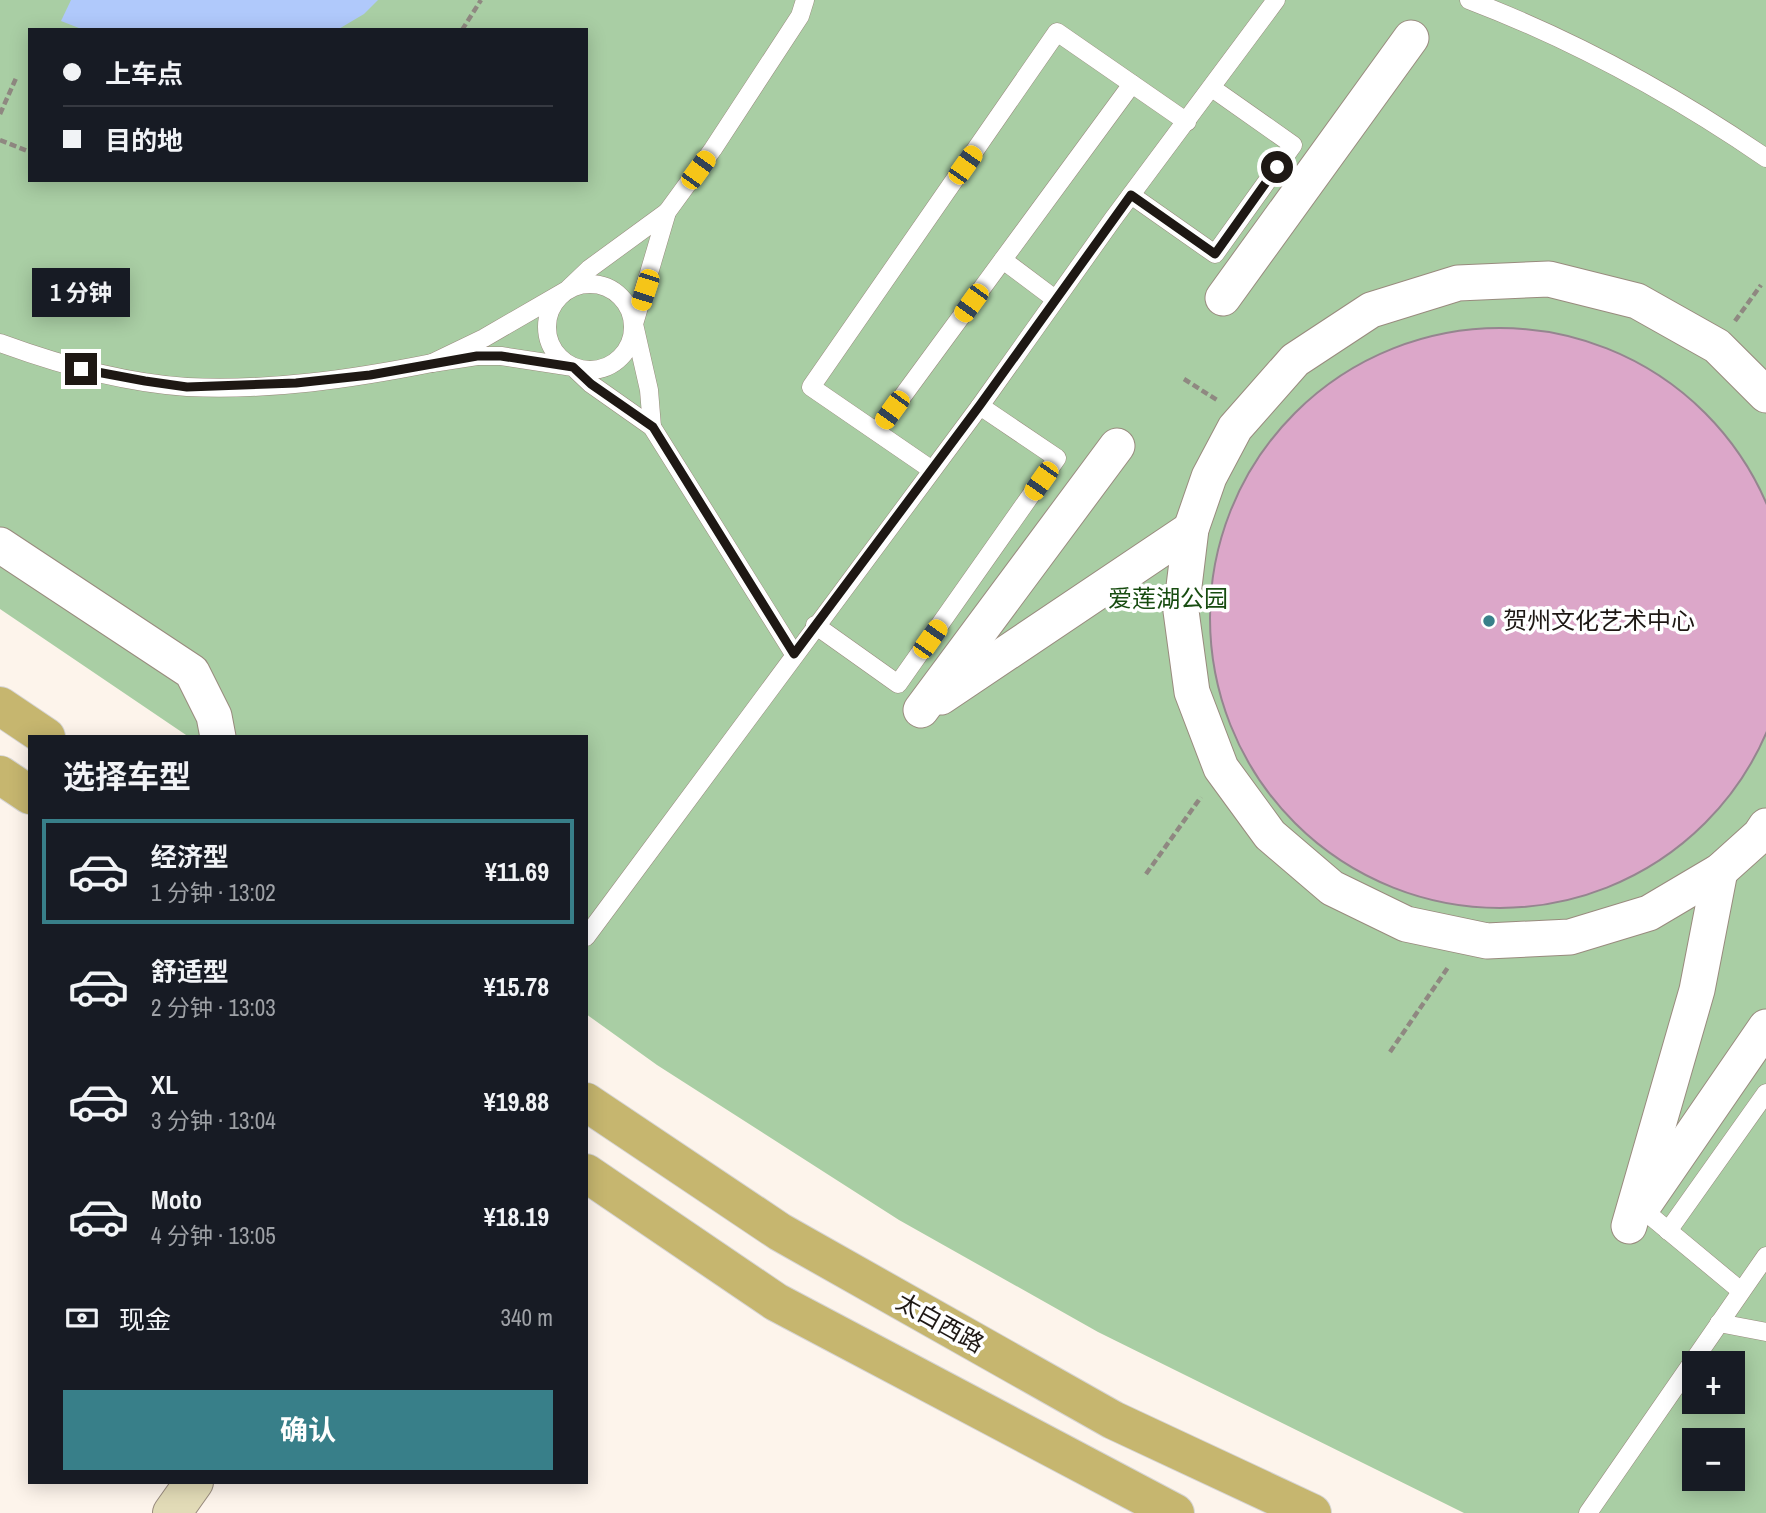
<!DOCTYPE html>
<html lang="zh">
<head>
<meta charset="utf-8">
<style>
  body { margin:0; font-family:"Archivo Narrow","Noto Sans SC",sans-serif; background:#20242c; color:#f1f3f6; height:100vh; display:flex; flex-direction:column; font-size:26px; white-space:nowrap }
  * { box-sizing:border-box; margin:0 }
  p { font-size:23px; color:#9ea1a6 }
  .icon { flex:none; width:38px; height:38px; fill:none; stroke:currentColor; stroke-width:2; stroke-linecap:round; stroke-linejoin:round }
  .map { position:relative; flex:1; overflow:hidden }
  .panel { position:absolute; left:28px; top:735px; width:560px; height:749px; display:flex; flex-direction:column; background:#171b24; border-radius:0px; box-shadow:0 4px 18px #0003 }
  .panel>* { flex:none }
  .banner { position:absolute; left:28px; top:28px; width:560px; height:154px; border-radius:0px; box-shadow:0 4px 18px #0003; display:grid; align-content:center; height:154px; padding:0 35px; background:#171b24 }
  .controls { position:absolute; left:1682px; top:1351px; display:grid; gap:14px }
  .controls a { display:grid; place-items:center; width:63px; height:63px; border-radius:0px; background:#171b24; box-shadow:0 4px 18px #0003; font-size:35px }
  .end { position:absolute; width:32px; height:32px; margin:-16px; border:9px solid #1e1814; background:#fff; box-shadow:0 0 0 4px #fff }
  .from { border-radius:50% }
  .bubble { position:absolute; height:49px; border-radius:0px; background:#171b24; box-shadow:0 4px 18px #0003; font-size:23px; font-weight:700; line-height:49px; text-align:center }
  .car { position:absolute; width:21px; height:42px; margin:-21px -10px; border-radius:9px; box-shadow:0 0 5px 2px #0007; background:linear-gradient(#f5c518 24%,#345 0 40%,#f5c518 0 76%,#345 0 86%,#f5c518 0) }
  .banner b { display:flex; align-items:center; gap:24px; height:66px; font-size:26px }
  .banner b+b { border-top:2px solid #363941 }
  .banner i { width:18px; height:18px; background:#f1f3f6 }
  ul { padding:0; list-style:none }
  li { display:flex; align-items:center; gap:21px; height:105px; margin:0 14px 10px; padding:0 21px; border:4px solid transparent; border-radius:0px }
  li div { flex:1 }
  li b { display:block; font-size:26px }
  li em { font-style:normal; font-weight:700 }
  li.selected { border-color:#387f89 }
  li>.icon { width:63px; height:63px; stroke-width:1.5 }
  h2 { padding:0 35px; font-size:32px; line-height:84px }
  .pay { display:flex; align-items:center; gap:18px; height:77px; padding:0 35px; font-size:26px }
  .pay p { margin-inline-start:auto }
  .cta { display:flex; gap:14px; margin-top:auto; padding:14px 35px }
  .cta a { flex:1; height:80px; border-radius:0px; background:#387f89; color:#fff; font-size:28px; font-weight:700; line-height:80px; text-align:center }
  .map>svg:first-child { display:block }
</style>
</head>
<body>
<div class="map">
<svg width="1766" height="1513" viewBox="0 0 1766 1513">
  <rect width="100%" height="100%" fill="#fdf4eb"/>
  <!-- green -->
  <path fill="#a9cea4" fill-rule="evenodd" d="M0,0H1766V1513H1464L1098,1332L899,1220L657,1065L586,1014V737H189L0,609ZM30,30H586V180H30ZM1694,1363H1732V1402H1694ZM1694,1440H1732V1479H1694Z"/>
  <!-- water -->
  <path fill="#b0c9fb" d="M71,0H378L364,14L337,30H84L61,21Z"/>
  <!-- building -->
  <circle fill="#dca7c9" stroke="#95858f" stroke-width="2" cx="1500" cy="618" r="290"/>
  <g fill="none" stroke-linecap="round" stroke-linejoin="round">
    <defs>
      <g id="lane">
        <path d="M1469,0C1574,40 1674,95 1766,158"/>
        <path d="M1131,195L1215,254L1293,145L1212,88"/>
        <path d="M667,212L589,269L567,290L484,338L432,363L477,356H501L573,367L591,384L652,427L794,654"/>
        <path d="M1003,260L1055,299"/>
        <circle cx="590" cy="327" r="43"/>
        <path d="M0,343C60,365 123,383 187,387C269,391 352,379 432,363"/>
        <path d="M652,427L649,390L634,324L667,212L713,149L800,16L805,0"/>
        <path d="M877,431L1132,84"/>
        <path d="M932,470L811,387L1057,32L1187,122"/>
        <path d="M815,625L898,684L1057,458L980,406"/>
        <path d="M586,937L980,406L1113,219L1276,0"/>
        <path d="M1641,1208L1741,1291"/>
        <path d="M1668,1231L1766,1093"/>
        <path d="M1719,1323L1766,1332"/>
        <path d="M1588,1513L1766,1256"/>
      </g>
      <g id="street">
        <path d="M1223,298L1411,38"/>
        <path d="M1766,395L1717,346L1637,301L1549,279L1458,283L1371,310L1295,360L1235,428L1209,477L1191,529L1181,611L1192,692L1221,768L1270,835L1332,888L1406,924L1487,941L1570,937L1649,913L1720,871L1760,835L1766,826"/>
        <path d="M0,545L192,672L214,716L218,737"/>
        <path d="M941,697L1191,529"/>
        <path d="M921,710L1117,446"/>
        <path d="M1645,1203L1766,1027"/>
        <path d="M1629,1226L1697,990L1720,871"/>
      </g>
      <path id="secondary" d="M172,1513L194,1482"/>
      <g id="primary">
        <path d="M0,706L46,737"/>
        <path d="M0,775L30,795"/>
        <path d="M586,1102L780,1232L1113,1420L1312,1513"/>
        <path d="M586,1173L776,1302L1175,1513"/>
      </g>
    </defs>
    <!-- lane casing -->
    <use href="#lane" stroke="#998b7e" stroke-width="19"/>
    <!-- street casing -->
    <use href="#street" stroke="#998b7e" stroke-width="37"/>
    <!-- secondary casing -->
    <use href="#secondary" stroke="#998b7e" stroke-width="40"/>
    <!-- primary casing -->
    <use href="#primary" stroke="#d6d5d5" stroke-width="40"/>
    <!-- path -->
    <g stroke="#8f8881" stroke-width="4.5" stroke-dasharray="7 3.5" stroke-linecap="butt">
      <path d="M462,30L481,0"/>
      <path d="M0,114L17,76"/>
      <path d="M0,140L30,152"/>
      <path d="M1735,321L1761,285"/>
      <path d="M1184,379L1217,400"/>
      <path d="M1146,874L1201,797"/>
      <path d="M1390,1052L1449,966"/>
    </g>
    <!-- lane -->
    <use href="#lane" stroke="#fff" stroke-width="18"/>
    <!-- street -->
    <use href="#street" stroke="#fff" stroke-width="35"/>
    <!-- secondary -->
    <use href="#secondary" stroke="#e2dbb7" stroke-width="38"/>
    <!-- primary -->
    <use href="#primary" stroke="#c6b66f" stroke-width="38"/>
  </g>
  <g fill="none" stroke-linecap="round" stroke-linejoin="round">
    <!-- route -->
    <path stroke="#1e1814" stroke-width="9" d="M81,369L145,381L187,387L296,383L370,375L477,356H501L573,367L591,384L653,427L794,654L980,405L1131,195L1215,254L1277,167"/>
  </g>
  <!-- markers -->
  <circle fill="#387f89" stroke="#fff" stroke-width="2.5" cx="1489" cy="621" r="7"/>
  <g text-anchor="middle" stroke-width="7" stroke-linejoin="round" paint-order="stroke">
    <!-- park labels -->
    <g font-size="24" fill="#174c10" stroke="#fff">
      <text x="1168" y="607">爱莲湖公园</text>
    </g>
    <!-- poi labels -->
    <g font-size="24" fill="#1e1814" stroke="#fff" text-anchor="start">
      <text x="1503" y="629">贺州文化艺术中心</text>
    </g>
    <!-- street labels -->
    <g font-size="24" fill="#1e1814" stroke="#fff">
      <text transform="translate(940 1323) rotate(29)" y="8">太白西路</text>
    </g>
  </g>
</svg>
<div class="controls">
<a>+</a>
<a>−</a>
</div>
<i class="end from" style="left:1277px;top:167px"></i>
<i class="end" style="left:81px;top:369px"></i>
<div class="bubble" style="left:32px;top:268px;width:98px">1 分钟</div>
<i class="car" style="left:965px;top:165px;rotate:35deg"></i>
<i class="car" style="left:698px;top:170px;rotate:36deg"></i>
<i class="car" style="left:645px;top:290px;rotate:198deg"></i>
<i class="car" style="left:971px;top:303px;rotate:216deg"></i>
<i class="car" style="left:892px;top:410px;rotate:216deg"></i>
<i class="car" style="left:1041px;top:481px;rotate:215deg"></i>
<i class="car" style="left:930px;top:639px;rotate:35deg"></i>
<div class="banner">
<b><i class="from"></i>上车点</b>
<b><i></i>目的地</b>
</div>
<section class="panel">
<h2>选择车型</h2>
<ul>
<li class="selected"><svg class="icon" aria-label="car" viewBox="0 0 24 24"><path d="M5 17H2v-5l4-1 3-4h7l3 4 3 1v5h-3M9 17h6M6 11h13"/><circle cx="7" cy="17" r="2"/><circle cx="17" cy="17" r="2"/></svg><div><b>经济型</b><p>1 分钟 · 13:02</p></div><em>¥11.69</em></li>
<li><svg class="icon" aria-label="car" viewBox="0 0 24 24"><path d="M5 17H2v-5l4-1 3-4h7l3 4 3 1v5h-3M9 17h6M6 11h13"/><circle cx="7" cy="17" r="2"/><circle cx="17" cy="17" r="2"/></svg><div><b>舒适型</b><p>2 分钟 · 13:03</p></div><em>¥15.78</em></li>
<li><svg class="icon" aria-label="car" viewBox="0 0 24 24"><path d="M5 17H2v-5l4-1 3-4h7l3 4 3 1v5h-3M9 17h6M6 11h13"/><circle cx="7" cy="17" r="2"/><circle cx="17" cy="17" r="2"/></svg><div><b>XL</b><p>3 分钟 · 13:04</p></div><em>¥19.88</em></li>
<li><svg class="icon" aria-label="car" viewBox="0 0 24 24"><path d="M5 17H2v-5l4-1 3-4h7l3 4 3 1v5h-3M9 17h6M6 11h13"/><circle cx="7" cy="17" r="2"/><circle cx="17" cy="17" r="2"/></svg><div><b>Moto</b><p>4 分钟 · 13:05</p></div><em>¥18.19</em></li>
</ul>
<div class="pay"><svg class="icon" aria-label="cash" viewBox="0 0 24 24"><path d="M3 7h18v10H3z"/><circle cx="12" cy="12" r="2"/></svg>现金<p>340 m</p></div>
<div class="cta"><a>确认</a></div>
</section>
</div>
</body>
</html>
